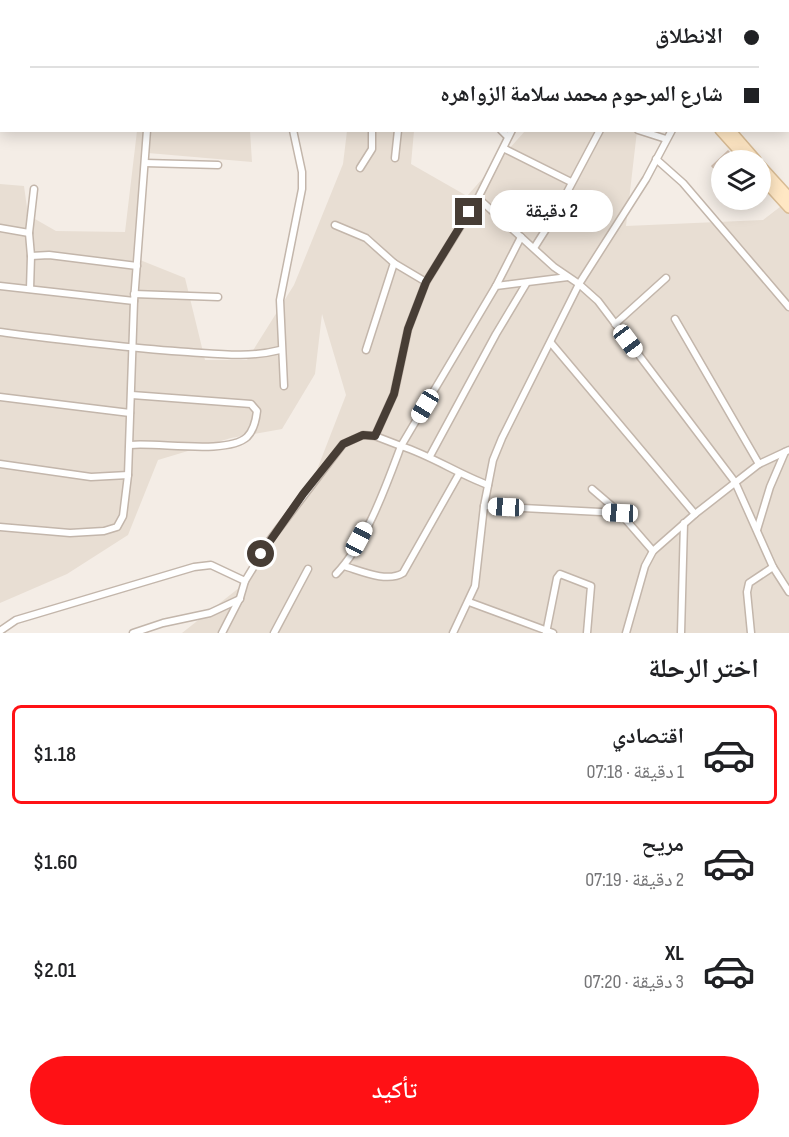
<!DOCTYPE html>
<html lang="ar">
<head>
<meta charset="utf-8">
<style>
  body { margin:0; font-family:"Sofia Sans Condensed","Noto Naskh Arabic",sans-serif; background:#f2f2f2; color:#202124; direction:rtl; height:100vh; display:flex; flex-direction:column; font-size:22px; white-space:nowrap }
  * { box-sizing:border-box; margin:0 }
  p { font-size:20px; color:#757577 }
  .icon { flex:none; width:33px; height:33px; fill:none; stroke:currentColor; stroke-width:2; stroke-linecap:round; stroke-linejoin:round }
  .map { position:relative; height:633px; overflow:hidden; direction:ltr }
  .drawer { display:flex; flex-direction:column; background:#fff; flex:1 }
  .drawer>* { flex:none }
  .guide { position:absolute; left:0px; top:0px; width:789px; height:132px; box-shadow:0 3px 15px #0003; direction:rtl; display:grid; align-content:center; height:132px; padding:0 30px; background:#fff }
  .buttons { position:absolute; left:711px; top:150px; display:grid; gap:12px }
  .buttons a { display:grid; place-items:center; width:60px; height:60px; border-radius:50%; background:#fff; box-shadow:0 3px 15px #0003; font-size:30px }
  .end { position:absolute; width:27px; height:27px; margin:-14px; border:8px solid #473d35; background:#fff; box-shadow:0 0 0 3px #fff }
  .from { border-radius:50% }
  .bubble { position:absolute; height:42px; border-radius:21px; background:#fff; box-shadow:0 3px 15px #0003; font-size:20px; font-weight:600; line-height:42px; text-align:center; direction:rtl }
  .car { position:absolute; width:18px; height:36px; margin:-18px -9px; border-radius:8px; box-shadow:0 0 4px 2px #0007; background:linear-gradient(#fff 24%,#345 0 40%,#fff 0 76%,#345 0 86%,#fff 0) }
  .guide b { display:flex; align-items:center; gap:21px; height:57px; font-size:22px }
  .guide b+b { border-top:2px solid #e0e0e0 }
  .guide i { width:15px; height:15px; background:#202124 }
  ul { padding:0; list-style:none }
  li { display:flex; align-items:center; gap:18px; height:99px; margin:0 12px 9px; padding:0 18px; border:3px solid transparent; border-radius:9px }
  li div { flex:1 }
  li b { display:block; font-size:22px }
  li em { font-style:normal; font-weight:600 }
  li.on { border-color:#ff1115 }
  li>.icon { width:54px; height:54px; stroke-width:1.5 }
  h2 { padding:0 30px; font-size:27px; line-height:72px }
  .cta { display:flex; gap:12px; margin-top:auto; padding:12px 30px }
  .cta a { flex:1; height:69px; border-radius:36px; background:#ff1115; color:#fff; font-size:24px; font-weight:600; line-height:69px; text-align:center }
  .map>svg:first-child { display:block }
</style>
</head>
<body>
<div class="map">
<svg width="789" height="633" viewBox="0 0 789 633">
  <rect width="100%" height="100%" fill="#f4ede6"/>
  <!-- residential -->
  <path fill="#e8ded3" d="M137,131H250L252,162L148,153L135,258L185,278L205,360H247L294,285L343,164L347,131H414L411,164L467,196L525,131H637L626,226L763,220L789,200V633H182L249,580L313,480L346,395L322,314L315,374L282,429L231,438L158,460L128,535L67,574L0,603V184L24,186L28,215L56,231L125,232Z"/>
  <!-- building -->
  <path fill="#d9cabd" stroke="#d1bdad" stroke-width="1.5" d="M728,151L737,160H722V178L712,166Z"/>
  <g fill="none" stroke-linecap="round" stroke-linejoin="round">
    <defs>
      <g id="minor">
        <path d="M381,0L382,2"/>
        <path d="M67,2V0"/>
        <path d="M155,2V0"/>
        <path d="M303,2V0"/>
        <path d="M587,2L588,0"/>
        <path d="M777,2L779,0"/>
        <path d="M788,106L789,108"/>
        <path d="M501,130L508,137"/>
        <path d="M638,130L666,139"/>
        <path d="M505,149L571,182"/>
        <path d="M395,158L398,130"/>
        <path d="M656,159L683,183L789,307"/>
        <path d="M145,163L218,165"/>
        <path d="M360,168L372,149V130"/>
        <path d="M478,198L554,267L579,284L598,301L735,482L773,567L789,592"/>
        <path d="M335,225L366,238L394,263L426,282"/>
        <path d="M0,228L29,233"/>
        <path d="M534,248L555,215L600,130"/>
        <path d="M31,256L49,255L137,266"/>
        <path d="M0,286L134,301"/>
        <path d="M496,286L521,237"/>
        <path d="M30,289L31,256L29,233L34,189"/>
        <path d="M134,294L218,297"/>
        <path d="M675,319L759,464"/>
        <path d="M615,324L666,278"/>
        <path d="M0,332C63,340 125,348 188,352C219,354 249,358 280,350"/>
        <path d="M551,343L695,514"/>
        <path d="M366,350L394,263"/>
        <path d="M284,386L280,300L302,189V172L293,130"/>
        <path d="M0,397L130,413"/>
        <path d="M375,436L394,394L408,329L426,282L478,198L512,130"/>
        <path d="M130,445C158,442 227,455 247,437C254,430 256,420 257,411L251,404L132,395"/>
        <path d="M430,456L496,334L526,284"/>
        <path d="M0,464L91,477L128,475"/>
        <path d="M592,489L620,513L653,551"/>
        <path d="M484,506L620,513"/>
        <path d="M0,527L70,533L104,531L117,527L123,516L128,475L134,301L147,130"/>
        <path d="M757,530L770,487L785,452"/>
        <path d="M344,566C361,571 387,583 403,573L459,474"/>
        <path d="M336,574C366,543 386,486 401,446C432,456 458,474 488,485"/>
        <path d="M469,602L553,633"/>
        <path d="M0,631L16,620L194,567L211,565L245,581"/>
        <path d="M133,633L163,623L210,613L240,599"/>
        <path d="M222,633L240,598L245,581L270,540L343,444L363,435L375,436L401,446L496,286L568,277"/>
        <path d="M274,633L308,569"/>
        <path d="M453,633L475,586L484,506L493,460L502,438L579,284L646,179L672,130"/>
        <path d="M546,633L557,578L560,574L591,586L587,633"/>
        <path d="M626,633L645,566L653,551L695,514L759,464L789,450"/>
        <path d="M681,633L684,523"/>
        <path d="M751,633L747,592L749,583L773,567"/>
      </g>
      <g id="secondary">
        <path d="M606,0L607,2"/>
        <path d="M618,0L620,2"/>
        <path d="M720,130L747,160"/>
        <path d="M730,130L756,160"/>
        <path d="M760,165L789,197"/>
        <path d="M760,176L789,208"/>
      </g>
    </defs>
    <!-- minor casing -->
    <use href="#minor" stroke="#c3b6ab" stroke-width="9"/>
    <!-- secondary casing -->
    <use href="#secondary" stroke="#d9bc95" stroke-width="12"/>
    <!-- minor -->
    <use href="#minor" stroke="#fff" stroke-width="6"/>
    <!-- secondary -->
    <use href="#secondary" stroke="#ffe7c4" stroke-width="9"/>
  </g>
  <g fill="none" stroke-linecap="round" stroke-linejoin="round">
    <!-- route -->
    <path stroke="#473d35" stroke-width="8" d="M261,554L303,494L343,444L363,435L375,436L394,394L408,329L426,282L469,212"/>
  </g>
</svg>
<div class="buttons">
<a><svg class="icon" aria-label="layers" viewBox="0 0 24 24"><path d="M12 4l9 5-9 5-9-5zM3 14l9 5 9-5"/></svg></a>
</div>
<i class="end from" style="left:261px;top:554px"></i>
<i class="end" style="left:469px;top:212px"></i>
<div class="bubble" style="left:490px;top:190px;width:123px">2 دقيقة</div>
<i class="car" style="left:628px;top:341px;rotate:143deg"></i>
<i class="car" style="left:425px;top:406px;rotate:211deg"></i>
<i class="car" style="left:506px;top:507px;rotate:273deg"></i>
<i class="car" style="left:620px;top:513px;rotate:273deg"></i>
<i class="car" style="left:359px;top:539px;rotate:28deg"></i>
<div class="guide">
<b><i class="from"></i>الانطلاق</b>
<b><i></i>شارع المرحوم محمد سلامة الزواهره</b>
</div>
</div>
<section class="drawer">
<h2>اختر الرحلة</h2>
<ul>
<li class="on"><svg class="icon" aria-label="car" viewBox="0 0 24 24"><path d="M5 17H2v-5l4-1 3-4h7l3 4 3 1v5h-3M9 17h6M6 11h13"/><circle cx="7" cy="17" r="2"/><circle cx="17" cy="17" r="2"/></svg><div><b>اقتصادي</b><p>1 دقيقة · 07:18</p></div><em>$1.18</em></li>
<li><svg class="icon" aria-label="car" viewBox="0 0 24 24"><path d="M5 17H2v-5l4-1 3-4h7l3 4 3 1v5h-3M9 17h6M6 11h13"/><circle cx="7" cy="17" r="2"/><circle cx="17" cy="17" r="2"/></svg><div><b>مريح</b><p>2 دقيقة · 07:19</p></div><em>$1.60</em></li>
<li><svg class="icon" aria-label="car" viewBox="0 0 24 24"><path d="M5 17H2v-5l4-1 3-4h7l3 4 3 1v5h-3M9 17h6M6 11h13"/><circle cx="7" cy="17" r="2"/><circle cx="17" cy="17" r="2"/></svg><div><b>XL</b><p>3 دقيقة · 07:20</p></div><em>$2.01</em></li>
</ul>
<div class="cta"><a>تأكيد</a></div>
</section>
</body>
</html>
